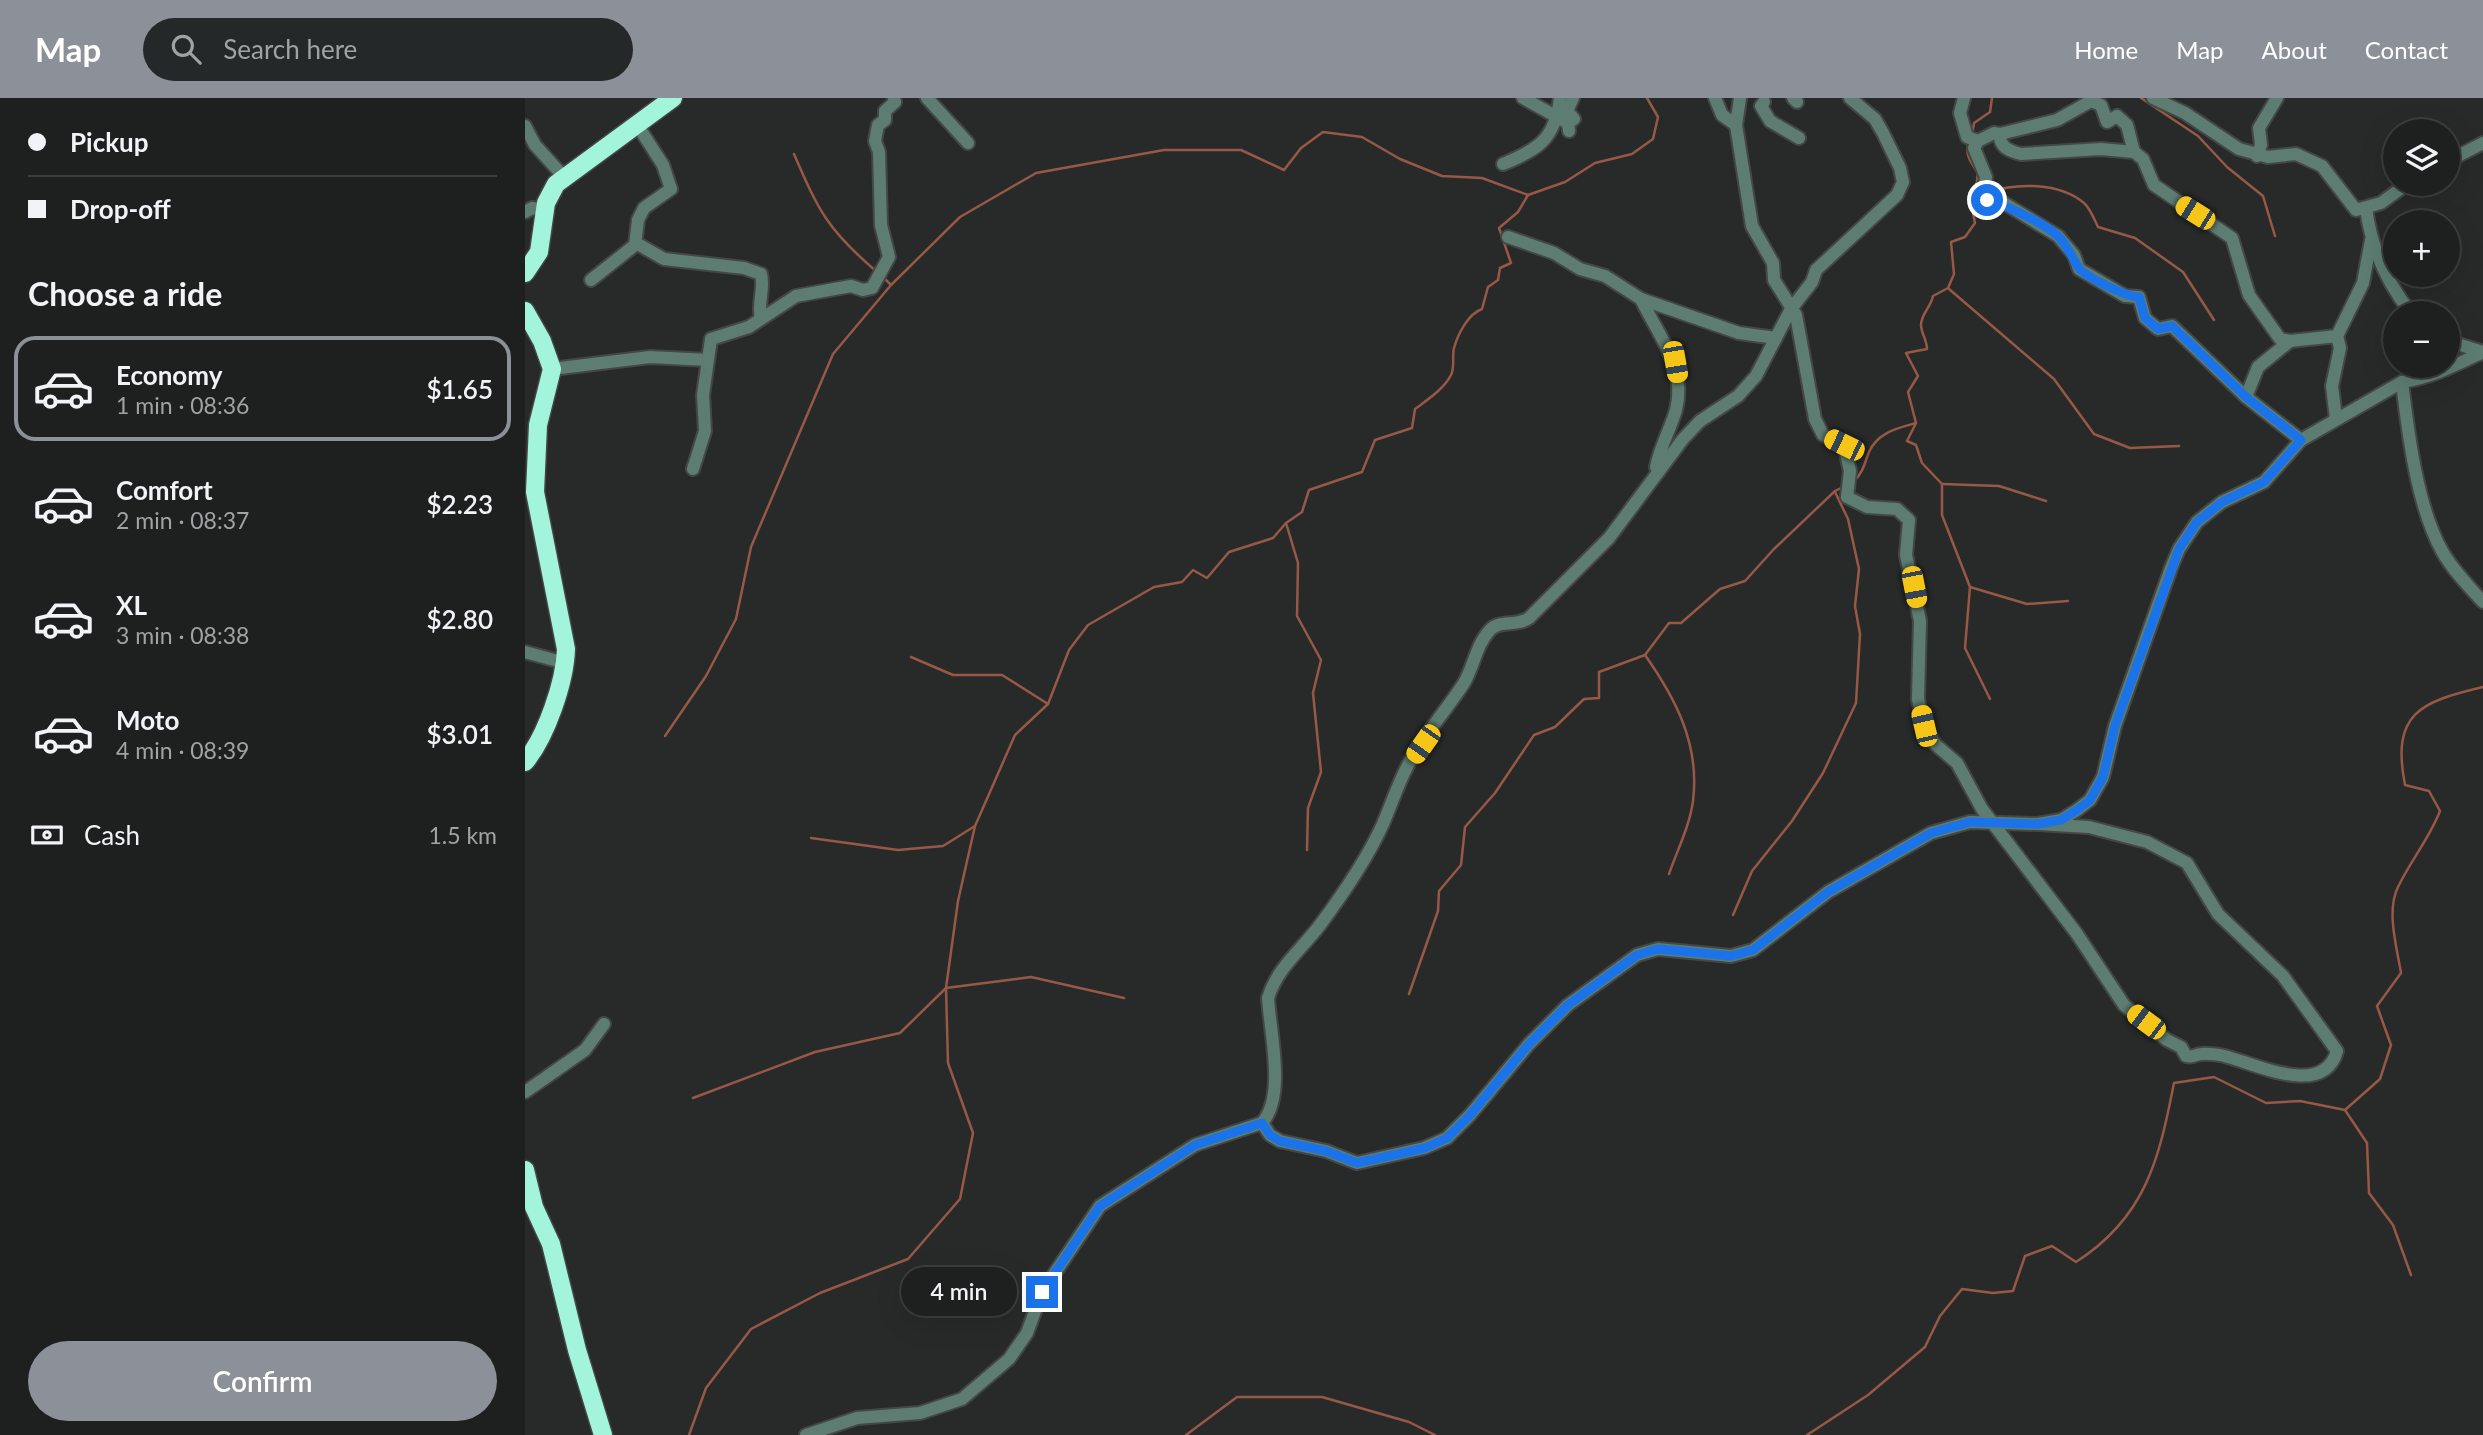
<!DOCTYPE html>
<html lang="en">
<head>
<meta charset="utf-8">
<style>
  body { margin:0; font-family:Lato,sans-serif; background:#252828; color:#f1f3f6; height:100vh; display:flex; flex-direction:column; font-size:26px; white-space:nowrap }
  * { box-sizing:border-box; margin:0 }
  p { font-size:23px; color:#a0a3a4 }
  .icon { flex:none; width:38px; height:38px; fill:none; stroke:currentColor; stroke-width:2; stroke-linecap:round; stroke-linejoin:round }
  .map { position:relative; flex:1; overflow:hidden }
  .details { display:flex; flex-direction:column; background:#1d201f; width:525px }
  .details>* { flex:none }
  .hud { display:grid; align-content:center; height:154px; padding:0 28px; background:#1d201f }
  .fabs { position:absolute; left:1858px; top:21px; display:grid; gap:14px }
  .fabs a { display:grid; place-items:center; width:77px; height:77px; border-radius:50%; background:#1d201f; box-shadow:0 7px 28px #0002,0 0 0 2px #3b3e3d; font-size:35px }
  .end { position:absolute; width:32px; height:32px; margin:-16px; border:9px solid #1a73e8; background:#fff; box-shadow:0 0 0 4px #fff }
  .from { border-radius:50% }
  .bubble { position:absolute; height:49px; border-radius:24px; background:#1d201f; box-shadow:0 7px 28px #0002,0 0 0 2px #3b3e3d; font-size:23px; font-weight:600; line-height:49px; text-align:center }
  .car { position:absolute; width:21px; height:42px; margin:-21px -10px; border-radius:9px; box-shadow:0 0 5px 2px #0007; background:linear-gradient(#f5c518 24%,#345 0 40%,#f5c518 0 76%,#345 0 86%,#f5c518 0) }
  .hud b { display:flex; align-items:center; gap:24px; height:66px; font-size:26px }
  .hud b+b { border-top:2px solid #3b3e3d }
  .hud i { width:18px; height:18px; background:#f1f3f6 }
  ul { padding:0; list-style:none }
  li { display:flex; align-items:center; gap:21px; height:105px; margin:0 14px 10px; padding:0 14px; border:4px solid transparent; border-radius:21px }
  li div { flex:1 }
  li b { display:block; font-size:26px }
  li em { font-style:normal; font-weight:600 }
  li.active { border-color:#8c9099 }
  li>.icon { width:63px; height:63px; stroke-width:1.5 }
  h2 { padding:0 28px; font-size:32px; line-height:84px }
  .pay { display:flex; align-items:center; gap:18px; height:77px; padding:0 28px; font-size:26px }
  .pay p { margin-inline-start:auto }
  .button { display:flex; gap:14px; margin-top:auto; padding:14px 28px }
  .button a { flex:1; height:80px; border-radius:42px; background:#8c9099; color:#fff; font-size:28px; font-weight:600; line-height:80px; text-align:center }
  header { display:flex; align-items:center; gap:42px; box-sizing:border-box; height:98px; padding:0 35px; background:#8c9099; color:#fff }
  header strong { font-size:33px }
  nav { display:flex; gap:38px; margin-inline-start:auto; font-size:24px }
  .search { width:490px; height:63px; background:#252828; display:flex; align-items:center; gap:18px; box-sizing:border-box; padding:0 24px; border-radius:38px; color:#a0a3a4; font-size:26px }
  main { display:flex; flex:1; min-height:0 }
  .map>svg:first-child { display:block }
</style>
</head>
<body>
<header>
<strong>Map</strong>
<div class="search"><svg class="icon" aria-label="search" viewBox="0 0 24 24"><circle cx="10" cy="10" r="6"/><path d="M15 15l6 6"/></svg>Search here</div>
<nav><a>Home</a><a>Map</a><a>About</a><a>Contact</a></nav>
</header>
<main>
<section class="details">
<div class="hud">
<b><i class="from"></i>Pickup</b>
<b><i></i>Drop-off</b>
</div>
<h2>Choose a ride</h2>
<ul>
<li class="active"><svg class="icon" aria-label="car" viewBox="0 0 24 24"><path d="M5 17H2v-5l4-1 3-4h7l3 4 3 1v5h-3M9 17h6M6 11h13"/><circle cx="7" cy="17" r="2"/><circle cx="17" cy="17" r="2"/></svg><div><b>Economy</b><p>1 min · 08:36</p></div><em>$1.65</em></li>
<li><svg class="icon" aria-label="car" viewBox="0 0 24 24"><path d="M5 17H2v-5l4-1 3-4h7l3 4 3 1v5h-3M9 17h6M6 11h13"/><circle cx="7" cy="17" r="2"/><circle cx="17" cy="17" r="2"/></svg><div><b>Comfort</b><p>2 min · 08:37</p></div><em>$2.23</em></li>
<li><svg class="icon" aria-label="car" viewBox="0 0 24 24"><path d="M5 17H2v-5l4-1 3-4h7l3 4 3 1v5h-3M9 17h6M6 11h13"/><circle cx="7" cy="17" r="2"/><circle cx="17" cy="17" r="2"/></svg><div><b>XL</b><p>3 min · 08:38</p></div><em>$2.80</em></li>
<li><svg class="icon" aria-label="car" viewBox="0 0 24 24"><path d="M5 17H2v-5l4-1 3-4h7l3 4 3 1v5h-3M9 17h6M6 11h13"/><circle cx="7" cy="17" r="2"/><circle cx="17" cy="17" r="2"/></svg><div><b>Moto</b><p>4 min · 08:39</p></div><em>$3.01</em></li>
</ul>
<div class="pay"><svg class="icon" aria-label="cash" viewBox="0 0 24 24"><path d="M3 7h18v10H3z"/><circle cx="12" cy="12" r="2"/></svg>Cash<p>1.5 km</p></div>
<div class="button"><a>Confirm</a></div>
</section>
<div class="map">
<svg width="1958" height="1337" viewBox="0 0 1958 1337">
  <rect width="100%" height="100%" fill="#272a29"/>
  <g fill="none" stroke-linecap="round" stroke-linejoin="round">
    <!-- stream -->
    <g stroke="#975846" stroke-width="2.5">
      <path d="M1616,0L1673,38L1702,69L1738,98L1750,138"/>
      <path d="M1447,37L1449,25L1465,14L1467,0"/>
      <path d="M269,56C294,114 303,132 352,174"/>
      <path d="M1463,94C1492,85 1534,84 1559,105C1565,110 1570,123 1573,129L1610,140L1658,174L1689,222"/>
      <path d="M357,178L366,187"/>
      <path d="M1424,191L1529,281L1569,336L1605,350L1654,348"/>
      <path d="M1391,325L1382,343L1391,347L1397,365L1417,386V417L1445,489L1440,550L1465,601"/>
      <path d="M1329,383C1339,373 1339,366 1344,354C1353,334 1373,330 1391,325L1383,294L1393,278L1381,255L1402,251C1402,242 1396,235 1396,227C1396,216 1406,209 1408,198L1423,190L1429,176L1426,144L1440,139L1450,125L1448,115L1453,75C1446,65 1439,56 1444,43"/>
      <path d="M1417,386L1474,388L1521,403"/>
      <path d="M761,425L773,465L772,518L796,562L788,595L796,674L783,710L782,752"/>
      <path d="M1445,489L1502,506L1543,503"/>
      <path d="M1120,557C1151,601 1175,647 1168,703C1165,727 1152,753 1144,776"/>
      <path d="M386,559L428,577H477L523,606"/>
      <path d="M140,638L181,578L211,521L226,449L308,256L366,187L435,119L511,75L639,52H716L759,72L776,50L798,34L837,39L875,61L917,78L957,80L1003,97"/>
      <path d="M286,740L373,752L418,748L450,728"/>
      <path d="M1208,817L1227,773L1267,723L1298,675L1331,605L1335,536L1330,508L1334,471L1323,421L1310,394"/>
      <path d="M884,896L913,813L914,793L936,767L940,729L970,695L1009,637L1030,629L1059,601L1074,600V574L1120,557L1144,525H1156L1195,491L1220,483L1249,451L1310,393L1320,388"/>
      <path d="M168,1000L290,954L375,935L421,890L506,879L599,900"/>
      <path d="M1820,1012L1842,1045L1844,1095L1868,1127L1886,1177"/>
      <path d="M164,1337L181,1290L226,1231L295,1195L383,1161L435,1101L448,1035L423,965L421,890L433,803L450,728L490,637L523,606L544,552L563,527L629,489L657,484L668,472L682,480L704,454L748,440L761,425L777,414L784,392L837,374L850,342L887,330L890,311C902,302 919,291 926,277C930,270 927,258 929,250C933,236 943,216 957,211L963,189L973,182L975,170L986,165L974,130L993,114L1003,97L1040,84L1070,65L1107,56L1128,41L1133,19L1122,0"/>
      <path d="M661,1337L712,1299H797L884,1324L910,1337"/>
      <path d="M1282,1337L1343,1297L1400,1249L1415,1218L1437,1191L1468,1195L1488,1193L1500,1158L1527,1148L1551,1164C1621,1119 1634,1061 1649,985L1689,979L1741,1005L1775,1003L1820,1012L1855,981L1866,947L1852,908L1876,875C1872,850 1861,813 1873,789C1886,762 1904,741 1915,713L1904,693L1880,687C1866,615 1895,604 1958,589"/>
    </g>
    <defs>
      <g id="minor">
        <path d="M402,0L443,45"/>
        <path d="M998,0L1043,25L1044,33"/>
        <path d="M1190,0L1197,17L1211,27"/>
        <path d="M1215,0L1211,27L1227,128L1248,165L1249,182L1271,217L1290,321L1298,337L1319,347L1325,373L1322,399L1342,409L1372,411L1384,422L1381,457L1395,523L1393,601L1399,628L1411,647L1432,665L1457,711L1552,836L1599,907L1642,942L1656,949L1661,958C1669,960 1670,956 1677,956C1683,955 1697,957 1703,959C1735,968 1799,999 1812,953L1758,878L1693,816L1662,765L1622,744L1564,729L1513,726"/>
        <path d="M1268,0L1272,4"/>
        <path d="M1439,0L1435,15L1442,39L1453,43L1469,35L1475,36C1474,49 1484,53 1496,56L1576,51L1609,54L1618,61L1629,87L1707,140L1724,197L1755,241L1765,243L1812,238L1815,250L1807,288L1811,321"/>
        <path d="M1628,0L1660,15L1714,51L1743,59L1771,56L1797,68L1831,112L1856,105L1882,86"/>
        <path d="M1239,4L1236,8L1245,23L1274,40"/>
        <path d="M1043,25L1049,21L1042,13L1048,0"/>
        <path d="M0,28L10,47L39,79"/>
        <path d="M1475,36L1532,22L1566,3L1576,7L1582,24L1592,18L1602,27L1609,54"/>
        <path d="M1453,43L1449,50L1461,79L1457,100L1479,105L1533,138L1549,157L1554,171L1600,198L1614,199L1620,220L1633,231L1647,228L1721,299L1776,342"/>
        <path d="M1732,58L1736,47L1734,30L1752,0"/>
        <path d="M1923,63L1958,45"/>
        <path d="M978,66C1014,51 1030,41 1035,0"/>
        <path d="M1841,110C1846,149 1862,185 1886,215"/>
        <path d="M0,114L7,110L20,112"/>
        <path d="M983,139L1029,155L1055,171L1080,178L1116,201L1214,235L1251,240"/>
        <path d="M111,145L139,161L219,170L236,176C240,191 232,205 236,221"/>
        <path d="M66,182L110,147L113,122L119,110L146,91L138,67L113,28"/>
        <path d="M1116,201C1133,237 1162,270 1151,312C1145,332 1135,349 1131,369"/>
        <path d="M1812,238L1838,185L1846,142"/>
        <path d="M1923,243L1958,254"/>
        <path d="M27,271L125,259L183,262"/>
        <path d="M1877,284C1883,335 1892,408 1917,453C1927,471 1944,489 1958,504"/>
        <path d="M1721,299L1733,269L1765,243"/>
        <path d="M168,371L180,333L178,297L186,241L224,229L271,198L326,188L338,192L347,190L364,159L356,127L354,54L350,43L353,27L360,22V13L370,4L369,0"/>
        <path d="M0,554L40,565"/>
        <path d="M0,994L60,952L79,926"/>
        <path d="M737,1025L745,1037L755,1043L801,1053L832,1065L899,1050L922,1040L945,1017L1004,946L1043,907L1112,857L1133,851L1206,858L1228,852L1303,794L1406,735L1445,724L1513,726L1536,722L1552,712L1565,702L1578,679L1590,628L1646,470L1654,451L1672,424L1697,404L1739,384L1776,342L1877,284C1906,280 1931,267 1958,254"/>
        <path d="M281,1337L332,1320L395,1315L437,1301L484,1261L502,1235L517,1194L575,1108L670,1047L737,1025C761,998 745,935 743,900C752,870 776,852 795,827C818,796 841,763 857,728C866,708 872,688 882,669C897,639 921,613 939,585C949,568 951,547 965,532C975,521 992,529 1004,520L1084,440L1158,341L1175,323L1213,298L1231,278L1266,211L1287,184L1291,172L1372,97L1378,84L1375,70L1358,35L1350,21L1325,0"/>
      </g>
      <g id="highway">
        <path d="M0,175L14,154L21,105L31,86L148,0"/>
        <path d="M0,213L17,243L27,271L13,327L10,394L41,551C40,584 21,639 0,664"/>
        <path d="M0,1072L9,1109L26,1146L52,1252L78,1337"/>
      </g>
    </defs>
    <!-- minor casing -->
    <use href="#minor" stroke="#444746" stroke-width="16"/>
    <!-- highway casing -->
    <use href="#highway" stroke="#444746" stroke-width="21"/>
    <!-- minor -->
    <use href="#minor" stroke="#5d7d72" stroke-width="12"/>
    <!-- highway -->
    <use href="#highway" stroke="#a2f4da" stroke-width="18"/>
  </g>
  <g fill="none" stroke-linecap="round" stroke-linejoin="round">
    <!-- route -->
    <path stroke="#1a73e8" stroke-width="9" d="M517,1194L575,1108L670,1047L737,1025L745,1037L755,1043L801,1053L832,1065L900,1050L922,1040L945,1017L1004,946L1043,907L1112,857L1133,851L1206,858L1228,852L1303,794L1406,735L1445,724L1513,726L1536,722L1552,712L1565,702L1578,679L1590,628L1654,451L1672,424L1697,404L1739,384L1776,342L1721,299L1647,228L1633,231L1620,220L1614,199C1602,199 1560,179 1553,169C1547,159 1542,147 1533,138C1521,126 1478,106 1462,102"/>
  </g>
</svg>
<div class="fabs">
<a><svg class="icon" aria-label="layers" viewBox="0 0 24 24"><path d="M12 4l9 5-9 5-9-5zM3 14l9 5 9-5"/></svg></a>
<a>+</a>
<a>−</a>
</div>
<i class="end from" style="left:1462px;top:102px"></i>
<i class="end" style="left:517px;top:1194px"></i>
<div class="bubble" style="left:376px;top:1169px;width:116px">4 min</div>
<i class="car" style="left:1670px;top:115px;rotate:302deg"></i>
<i class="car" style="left:1150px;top:264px;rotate:170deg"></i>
<i class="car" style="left:1319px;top:347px;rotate:296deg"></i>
<i class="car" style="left:1389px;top:489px;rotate:169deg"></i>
<i class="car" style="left:1399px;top:628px;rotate:347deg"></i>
<i class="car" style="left:898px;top:646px;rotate:215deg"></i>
<i class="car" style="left:1621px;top:924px;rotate:307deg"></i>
</div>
</main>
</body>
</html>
